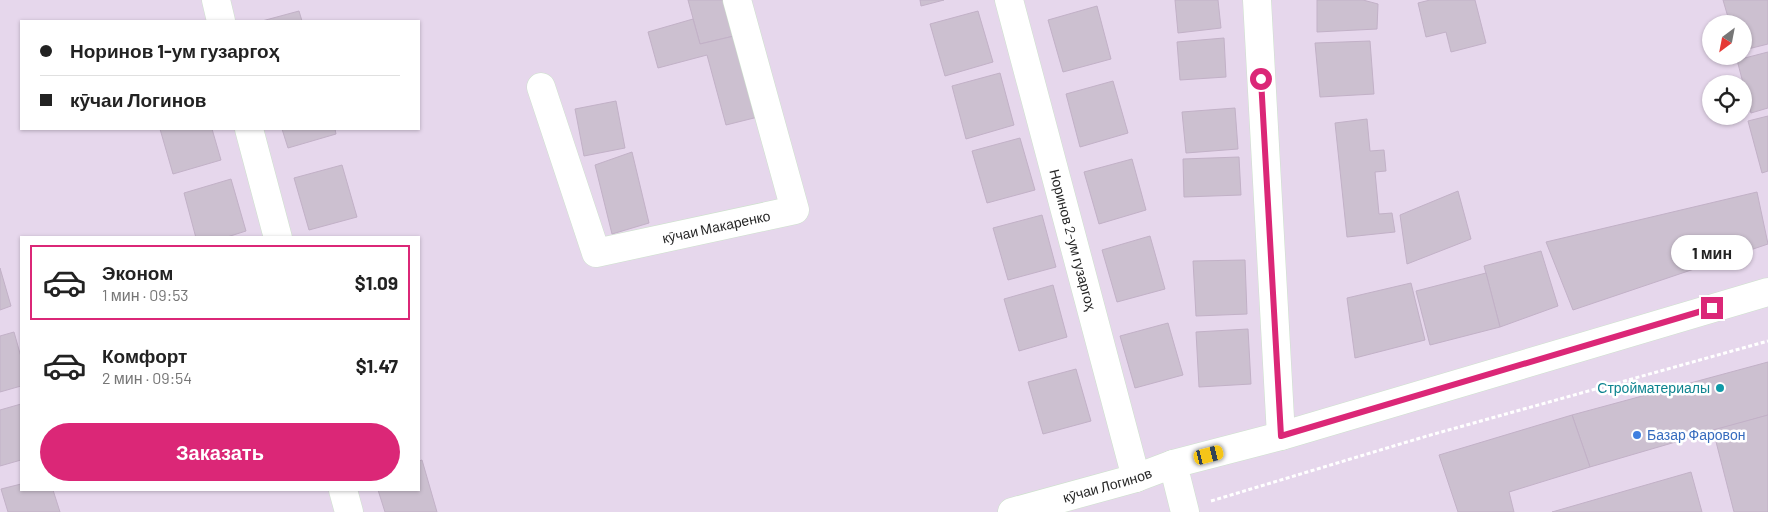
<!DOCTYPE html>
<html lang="ru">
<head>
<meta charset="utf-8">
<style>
  body { margin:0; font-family:Barlow,sans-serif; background:#f6f6f6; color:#222; height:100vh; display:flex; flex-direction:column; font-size:19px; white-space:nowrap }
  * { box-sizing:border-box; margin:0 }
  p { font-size:16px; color:#767676 }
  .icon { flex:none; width:28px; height:28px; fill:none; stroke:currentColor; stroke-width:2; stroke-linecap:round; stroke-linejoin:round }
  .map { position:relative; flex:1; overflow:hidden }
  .sheet { position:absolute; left:20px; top:236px; width:400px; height:255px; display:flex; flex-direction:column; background:#fff; border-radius:0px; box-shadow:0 1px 4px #0004 }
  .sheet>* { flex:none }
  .top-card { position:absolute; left:20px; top:20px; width:400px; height:110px; border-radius:0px; box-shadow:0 1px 4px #0004; display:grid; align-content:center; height:110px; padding:0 20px; background:#fff }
  .needle { width:32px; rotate:212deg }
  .controls { position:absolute; left:1702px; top:15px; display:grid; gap:10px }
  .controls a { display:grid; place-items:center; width:50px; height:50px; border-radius:50%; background:#fff; box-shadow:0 1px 4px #0004; font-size:25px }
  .end { position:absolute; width:22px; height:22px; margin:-11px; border:6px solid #db2777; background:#fff; box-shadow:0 0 0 2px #fff }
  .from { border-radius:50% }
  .bubble { position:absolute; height:35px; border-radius:18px; background:#fff; box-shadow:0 1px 4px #0004; font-size:16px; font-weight:700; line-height:35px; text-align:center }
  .car { position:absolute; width:15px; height:30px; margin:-15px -8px; border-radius:6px; box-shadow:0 0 4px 1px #0007; background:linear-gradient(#f5c518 24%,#345 0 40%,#f5c518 0 76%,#345 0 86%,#f5c518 0) }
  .top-card b { display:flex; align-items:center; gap:18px; height:48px; font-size:19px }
  .top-card b+b { border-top:1px solid #e0e0e0 }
  .top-card i { width:12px; height:12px; background:#222 }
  ul { padding:9px 0 0; list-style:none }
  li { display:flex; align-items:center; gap:15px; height:75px; margin:0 10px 8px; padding:0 10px; border:2px solid transparent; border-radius:0px }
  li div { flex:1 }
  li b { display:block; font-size:19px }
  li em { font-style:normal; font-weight:700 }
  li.selected { border-color:#db2777 }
  li>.icon { width:45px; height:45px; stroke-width:1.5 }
  .button { display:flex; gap:10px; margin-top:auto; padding:10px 20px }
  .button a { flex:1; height:58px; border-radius:30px; background:#db2777; color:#fff; font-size:20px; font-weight:700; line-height:58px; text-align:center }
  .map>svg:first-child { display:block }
</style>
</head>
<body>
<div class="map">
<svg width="1768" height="512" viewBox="0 0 1768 512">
  <rect width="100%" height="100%" fill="#e6d7ec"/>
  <!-- building -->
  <g fill="#ccc0d0" stroke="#c2b1c7">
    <path d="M688,0H725L734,36L700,44Z"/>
    <path d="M920,0H944L921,6Z"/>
    <path d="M1175,0H1218L1221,28L1178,33Z"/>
    <path d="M1317,0H1363L1378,4L1377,29L1317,32Z"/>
    <path d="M1430,0H1475L1486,43L1451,52L1446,32L1426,37L1418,3Z"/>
    <path d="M1723,0H1768V44L1744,50V24H1730Z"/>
    <path d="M1097,6L1111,59L1063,72L1048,20Z"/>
    <path d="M299,11L302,21H262Z"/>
    <path d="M978,11L993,62L945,76L930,24Z"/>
    <path d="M693,19L700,44L734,36L758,117L726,125L707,55L658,68L648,32Z"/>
    <path d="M1224,38L1226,77L1180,80L1177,42Z"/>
    <path d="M1370,41L1374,94L1320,97L1315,43Z"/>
    <path d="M1768,52V108L1751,113L1737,60Z"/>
    <path d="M1000,73L1014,125L966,139L952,86Z"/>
    <path d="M1113,81L1128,133L1080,147L1066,94Z"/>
    <path d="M616,101L625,148L584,156L575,109Z"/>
    <path d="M1235,108L1238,149L1186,153L1182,112Z"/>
    <path d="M1768,116V171L1762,173L1748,121Z"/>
    <path d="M1367,119L1370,151L1384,150L1386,171L1375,172L1379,214L1392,213L1395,232L1347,237L1335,123Z"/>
    <path d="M160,129H212L221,160L173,174Z"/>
    <path d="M282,129H335L336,134L288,148Z"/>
    <path d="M1020,138L1035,190L987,203L972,151Z"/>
    <path d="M632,152L649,223L612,234L595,165Z"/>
    <path d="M1239,157L1241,195L1184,197L1183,159Z"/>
    <path d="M1132,159L1146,210L1099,224L1084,172Z"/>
    <path d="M342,165L357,217L309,230L294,178Z"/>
    <path d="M231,179L246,231L224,238H196L184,193Z"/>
    <path d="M1458,191L1471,239L1407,264L1400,215Z"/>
    <path d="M1757,192L1768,244L1573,310L1546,242Z"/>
    <path d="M1042,215L1056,267L1008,280L993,228Z"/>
    <path d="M1150,236L1165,289L1117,302L1102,250Z"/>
    <path d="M1541,251L1558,306L1500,327L1484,266Z"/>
    <path d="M1245,260L1247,314L1196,316L1193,261Z"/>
    <path d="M0,268L11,306L0,310Z"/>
    <path d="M1486,273L1500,327L1430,345L1416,291Z"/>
    <path d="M1411,283L1425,340L1355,358L1347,298Z"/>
    <path d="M1053,285L1067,337L1019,351L1004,299Z"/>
    <path d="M1168,323L1183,375L1135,388L1120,336Z"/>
    <path d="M1248,329L1251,384L1199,387L1196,332Z"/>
    <path d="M14,332L21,357V386L0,392V336Z"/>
    <path d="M1768,362V415L1590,467L1572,415Z"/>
    <path d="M1076,369L1091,421L1043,434L1028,382Z"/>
    <path d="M21,404V460L0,466V410Z"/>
    <path d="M1572,415L1590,467L1509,492L1514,512H1458L1439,455Z"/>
    <path d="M1768,415V512H1734L1713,430Z"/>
    <path d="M422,460L437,512H385L378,490H419V461Z"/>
    <path d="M1691,472L1702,512H1552Z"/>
    <path d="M21,484V490H53L60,512H8L1,489Z"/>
  </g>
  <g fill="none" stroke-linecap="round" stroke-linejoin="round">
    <defs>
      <g id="minor">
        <path d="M216,0L221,21"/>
        <path id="s1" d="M1009,0L1136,478"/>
        <path id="s2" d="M541,87L596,253L795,210L737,0"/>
        <path d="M249,129L278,238"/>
        <path d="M343,490L349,512"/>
        <path id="s3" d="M1012,512L1136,478L1173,464"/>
      </g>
      <g id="tertiary">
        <path d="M1257,0L1281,436"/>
        <path d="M1185,512L1173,464L1281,436L1768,292"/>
      </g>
    </defs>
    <!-- minor casing -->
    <use href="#minor" stroke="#cde2cc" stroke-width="29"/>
    <!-- tertiary casing -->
    <use href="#tertiary" stroke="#cde2cc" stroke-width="29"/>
    <!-- path -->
    <path stroke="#fff" stroke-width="3" stroke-dasharray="4 2.5" stroke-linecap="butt" d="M1211,501L1427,436L1768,341"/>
    <!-- minor -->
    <use href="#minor" stroke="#fff" stroke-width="28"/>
    <!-- tertiary -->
    <use href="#tertiary" stroke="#fff" stroke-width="28"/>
  </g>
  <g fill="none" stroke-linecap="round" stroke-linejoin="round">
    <!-- route -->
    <path stroke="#db2777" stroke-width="6" d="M1261,79L1281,436L1712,308"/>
  </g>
  <!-- markers -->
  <circle fill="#0f9aa8" stroke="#fff" stroke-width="2" cx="1720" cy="388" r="5"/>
  <circle fill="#3f7fe0" stroke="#fff" stroke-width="2" cx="1637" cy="435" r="5"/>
  <g text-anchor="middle" stroke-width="5" stroke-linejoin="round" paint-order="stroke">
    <!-- street labels -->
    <g font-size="14" fill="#272727" stroke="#fff">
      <text dy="5" stroke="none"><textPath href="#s2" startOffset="298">кӯчаи Макаренко</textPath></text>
      <text dy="5" stroke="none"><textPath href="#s1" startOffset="248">Норинов 2-ум гузаргоҳ</textPath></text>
      <text dy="5" stroke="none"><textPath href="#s3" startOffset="99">кӯчаи Логинов</textPath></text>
    </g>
    <!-- culture labels -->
    <g font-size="14" fill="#0d838f" stroke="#fff" text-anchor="end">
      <text x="1710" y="393">Стройматериалы</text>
    </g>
    <!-- shop labels -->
    <g font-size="14" fill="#366cbe" stroke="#fff" text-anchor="start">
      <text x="1647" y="440">Базар Фаровон</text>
    </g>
  </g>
</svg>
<div class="controls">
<a><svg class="needle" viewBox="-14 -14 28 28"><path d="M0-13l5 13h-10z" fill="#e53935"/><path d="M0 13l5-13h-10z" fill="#767676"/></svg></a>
<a><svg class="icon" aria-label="locate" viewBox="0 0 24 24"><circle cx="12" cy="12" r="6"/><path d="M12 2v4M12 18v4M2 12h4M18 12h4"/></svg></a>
</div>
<i class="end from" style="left:1261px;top:79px"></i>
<i class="end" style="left:1712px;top:308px"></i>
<div class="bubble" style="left:1671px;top:235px;width:82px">1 мин</div>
<i class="car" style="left:1209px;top:455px;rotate:76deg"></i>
<div class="top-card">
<b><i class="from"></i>Норинов 1-ум гузаргоҳ</b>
<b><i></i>кӯчаи Логинов</b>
</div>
<section class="sheet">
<ul>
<li class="selected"><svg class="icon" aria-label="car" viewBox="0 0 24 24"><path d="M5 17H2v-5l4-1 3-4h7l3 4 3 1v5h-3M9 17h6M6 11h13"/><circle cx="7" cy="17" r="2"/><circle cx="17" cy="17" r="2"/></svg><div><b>Эконом</b><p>1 мин · 09:53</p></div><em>$1.09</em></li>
<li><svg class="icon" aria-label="car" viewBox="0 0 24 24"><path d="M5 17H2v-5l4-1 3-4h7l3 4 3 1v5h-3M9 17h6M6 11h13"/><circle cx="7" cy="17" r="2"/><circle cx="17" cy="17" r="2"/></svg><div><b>Комфорт</b><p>2 мин · 09:54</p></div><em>$1.47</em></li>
</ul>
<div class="button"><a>Заказать</a></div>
</section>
</div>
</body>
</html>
